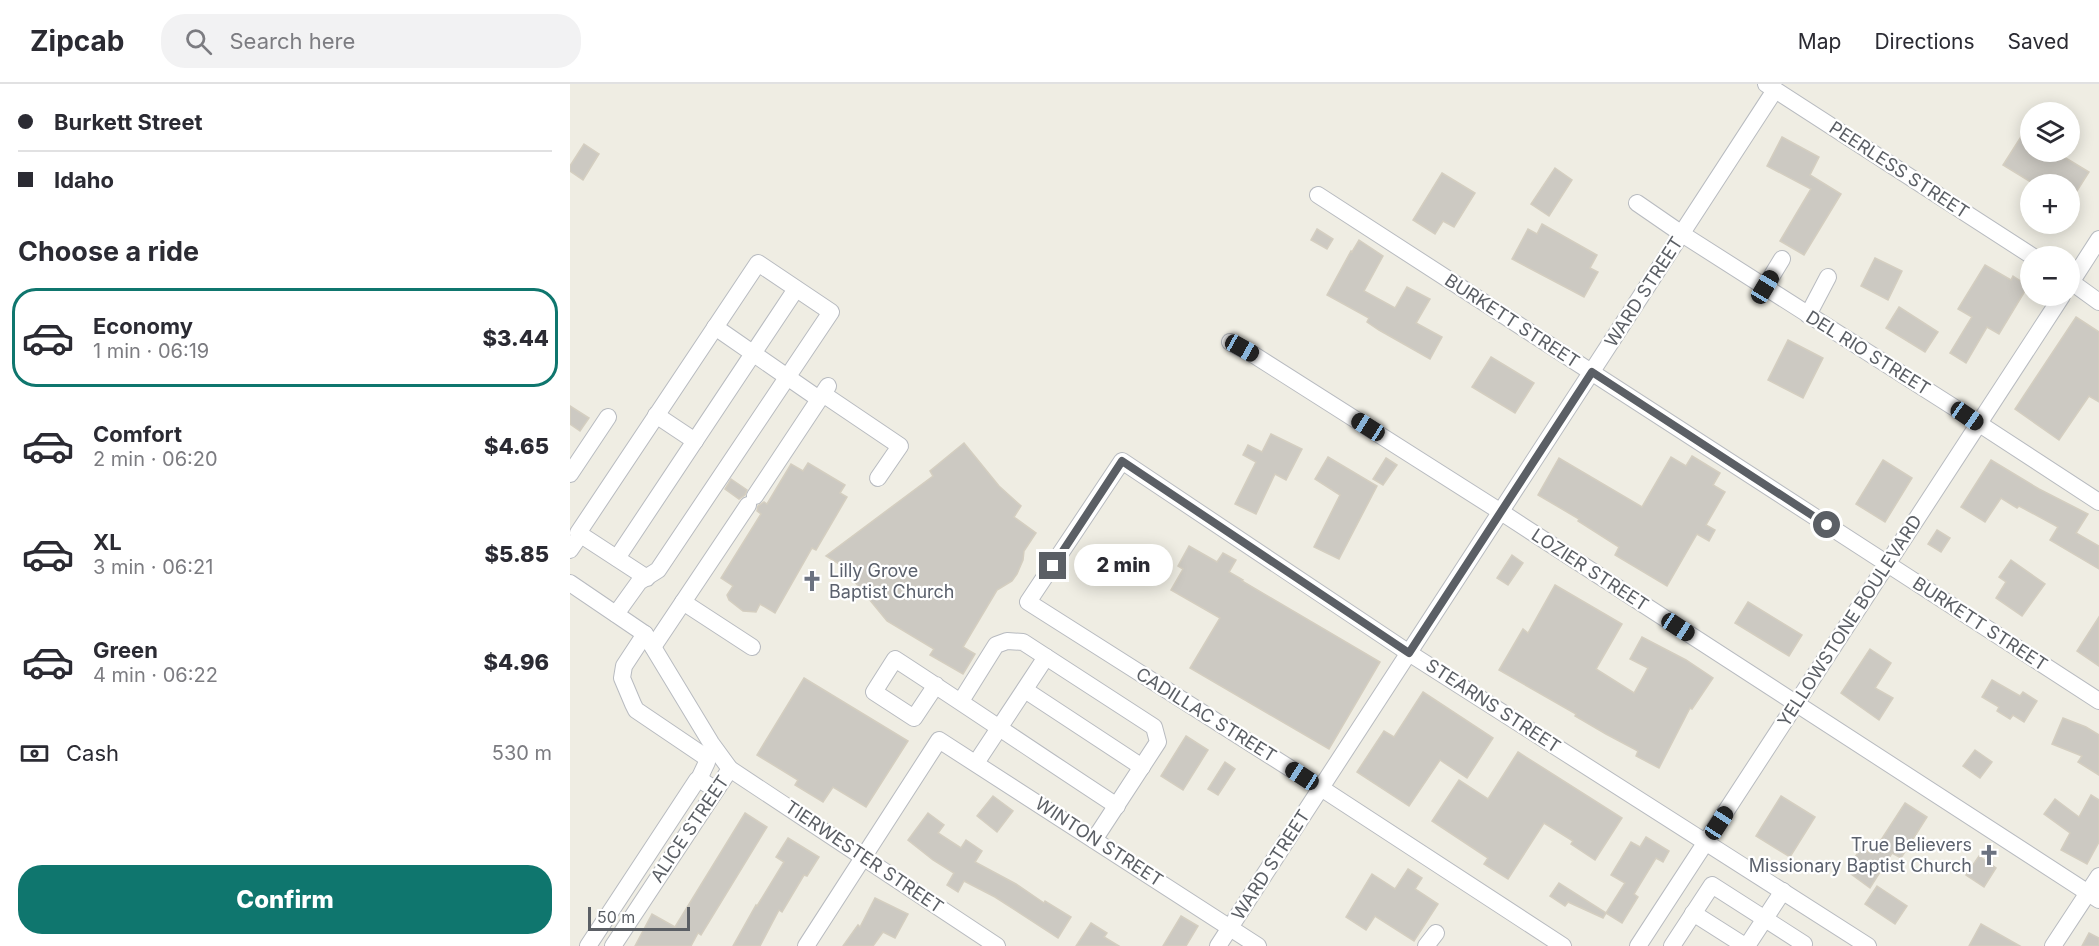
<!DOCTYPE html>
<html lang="en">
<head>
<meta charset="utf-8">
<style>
  body { margin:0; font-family:Inter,sans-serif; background:#f2f2f3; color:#2b2b33; height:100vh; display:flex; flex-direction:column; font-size:22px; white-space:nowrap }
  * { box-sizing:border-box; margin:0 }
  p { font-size:20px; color:#7c7c81 }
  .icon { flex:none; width:33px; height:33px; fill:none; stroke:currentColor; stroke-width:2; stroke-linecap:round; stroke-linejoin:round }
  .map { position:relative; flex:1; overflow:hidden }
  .panel { display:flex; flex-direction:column; background:#fff; width:570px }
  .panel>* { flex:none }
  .guide { display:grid; align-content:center; height:132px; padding:0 18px; background:#fff }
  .controls { position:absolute; left:1450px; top:18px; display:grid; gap:12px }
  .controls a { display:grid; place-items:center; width:60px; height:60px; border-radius:50%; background:#fff; box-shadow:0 3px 15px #0003; font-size:30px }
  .scale { position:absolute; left:18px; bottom:15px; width:102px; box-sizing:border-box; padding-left:6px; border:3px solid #5b5f65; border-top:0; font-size:16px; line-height:21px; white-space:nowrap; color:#5b5f65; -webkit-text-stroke:4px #fff; paint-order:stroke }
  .end { position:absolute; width:27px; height:27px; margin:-14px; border:8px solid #5b5f65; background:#fff; box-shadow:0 0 0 3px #fff }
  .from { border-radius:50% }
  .bubble { position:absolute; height:42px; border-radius:21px; background:#fff; box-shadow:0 3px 15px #0003; font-size:20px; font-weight:800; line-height:42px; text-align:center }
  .car { position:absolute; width:18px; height:36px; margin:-18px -9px; border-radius:8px; box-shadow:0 0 4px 2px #0007; background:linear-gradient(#222 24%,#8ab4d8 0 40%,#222 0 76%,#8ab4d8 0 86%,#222 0) }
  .guide b { display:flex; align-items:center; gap:21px; height:57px; font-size:22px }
  .guide b+b { border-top:2px solid #e1e1e2 }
  .guide i { width:15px; height:15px; background:#2b2b33 }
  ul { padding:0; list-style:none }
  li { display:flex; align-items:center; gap:18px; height:99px; margin:0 12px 9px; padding:0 6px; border:3px solid transparent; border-radius:24px }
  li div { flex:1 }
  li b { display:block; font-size:22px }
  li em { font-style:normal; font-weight:800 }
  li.current { border-color:#0f766e }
  li>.icon { width:54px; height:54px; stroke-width:1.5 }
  h2 { padding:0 18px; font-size:27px; line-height:72px }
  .pay { display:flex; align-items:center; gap:15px; height:66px; padding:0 18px; font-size:22px }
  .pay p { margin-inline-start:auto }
  .primary-button { display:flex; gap:12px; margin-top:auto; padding:12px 18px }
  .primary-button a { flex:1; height:69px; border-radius:24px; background:#0f766e; color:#fff; font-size:24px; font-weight:800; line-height:69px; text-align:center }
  header { display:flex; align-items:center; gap:36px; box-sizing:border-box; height:84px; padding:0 30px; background:#fff; border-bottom:2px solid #e1e1e2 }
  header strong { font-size:28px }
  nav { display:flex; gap:33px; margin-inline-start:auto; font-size:21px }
  .search { width:420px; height:54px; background:#f2f2f3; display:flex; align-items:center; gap:15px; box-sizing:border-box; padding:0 21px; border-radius:24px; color:#7c7c81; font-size:22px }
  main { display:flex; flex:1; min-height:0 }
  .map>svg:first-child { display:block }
</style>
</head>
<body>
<header>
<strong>Zipcab</strong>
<div class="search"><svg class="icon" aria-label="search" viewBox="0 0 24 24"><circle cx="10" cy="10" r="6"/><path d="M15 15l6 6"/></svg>Search here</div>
<nav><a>Map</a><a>Directions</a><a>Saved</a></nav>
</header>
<main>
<section class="panel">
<div class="guide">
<b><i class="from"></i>Burkett Street</b>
<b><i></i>Idaho</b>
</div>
<h2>Choose a ride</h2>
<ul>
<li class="current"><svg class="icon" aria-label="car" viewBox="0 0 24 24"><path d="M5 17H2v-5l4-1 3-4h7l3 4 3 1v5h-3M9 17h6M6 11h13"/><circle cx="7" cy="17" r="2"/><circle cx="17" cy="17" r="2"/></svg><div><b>Economy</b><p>1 min · 06:19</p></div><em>$3.44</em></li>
<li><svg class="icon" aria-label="car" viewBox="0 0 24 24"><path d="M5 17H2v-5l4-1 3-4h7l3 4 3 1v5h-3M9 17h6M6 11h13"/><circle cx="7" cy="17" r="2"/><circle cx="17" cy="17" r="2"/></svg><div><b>Comfort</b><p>2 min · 06:20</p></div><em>$4.65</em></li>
<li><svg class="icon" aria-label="car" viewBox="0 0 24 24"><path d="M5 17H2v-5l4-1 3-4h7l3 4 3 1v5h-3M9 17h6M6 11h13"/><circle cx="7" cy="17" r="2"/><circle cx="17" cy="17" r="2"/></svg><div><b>XL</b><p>3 min · 06:21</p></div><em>$5.85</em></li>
<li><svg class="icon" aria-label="car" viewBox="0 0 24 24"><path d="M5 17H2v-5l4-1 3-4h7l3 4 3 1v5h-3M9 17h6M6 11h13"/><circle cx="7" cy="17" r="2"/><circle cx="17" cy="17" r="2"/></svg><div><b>Green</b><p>4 min · 06:22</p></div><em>$4.96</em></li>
</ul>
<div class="pay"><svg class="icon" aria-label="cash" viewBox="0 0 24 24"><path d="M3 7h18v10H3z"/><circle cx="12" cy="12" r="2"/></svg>Cash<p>530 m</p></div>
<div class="primary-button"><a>Confirm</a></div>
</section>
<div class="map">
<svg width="1529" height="862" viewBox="0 0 1529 862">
  <rect width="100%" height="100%" fill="#efede3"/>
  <!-- building -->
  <g fill="#ccc9c2" stroke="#d4cec0" stroke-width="1.5">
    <path d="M1454,48L1461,52V68H1486L1519,88L1500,118V100H1464L1433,81Z"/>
    <path d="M1212,53L1249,73L1240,91L1271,110L1234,171L1210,157L1241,105L1197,82Z"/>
    <path d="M14,60L29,70L13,96L0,87V82Z"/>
    <path d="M985,84L1002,96L979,132L961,120Z"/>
    <path d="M872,89L905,109L884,143L873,137L865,150L843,136Z"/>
    <path d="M972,140L1027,171L1020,184L1028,188L1014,213L942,175L958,145L967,150Z"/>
    <path d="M747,145L763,155L757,165L741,156Z"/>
    <path d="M789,156L813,172L794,207L825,224L837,203L860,215L846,239L872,253L860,275L809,246L797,238L799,234L757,211L781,167L782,168Z"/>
    <path d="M1305,174L1332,187L1318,216L1291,202Z"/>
    <path d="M1415,181L1441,196L1443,192L1458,202L1429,250L1417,243L1396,279L1380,269L1402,233L1388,225Z"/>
    <path d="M1329,223L1368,248L1355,268L1316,244Z"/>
    <path d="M1506,233L1529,248V318L1519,312L1489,356L1445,325Z"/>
    <path d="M1218,256L1253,274L1233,314L1198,296Z"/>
    <path d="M921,273L964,299L945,329L902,303Z"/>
    <path d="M0,322L19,334L10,347L0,340Z"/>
    <path d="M701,350L732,365L716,396L705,390L686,430L665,420L686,378L673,371L678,361L692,368Z"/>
    <path d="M394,359L429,402L451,422L444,433L466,449L454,467L453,476L447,490L442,497L427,506L393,563L405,570L393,590L360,571L364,565L317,537L271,481L256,472L363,392L360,387Z"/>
    <path d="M1122,372L1150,389L1143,401L1155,408L1136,441L1145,446L1139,457L1127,450L1097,502L1045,471L1049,463L1008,437L1009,435L968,411L989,374L1072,423L1101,373L1116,382Z"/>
    <path d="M758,373L807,402L769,475L744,463L770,411L745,395Z"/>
    <path d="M816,374L827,381L813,401L803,395Z"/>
    <path d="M1313,376L1342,394L1315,438L1286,420Z"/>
    <path d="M1421,376L1469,405L1518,430L1506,449L1529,462V485L1480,456L1488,443L1449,422L1447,424L1431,414L1415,438L1391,423Z"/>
    <path d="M238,379L275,401L270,409L277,413L246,466L242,464L205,529L190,520L186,528L173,527L159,516L157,511L163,502L151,494L191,430L187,427L188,422L194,418L197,420L221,380L233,387Z"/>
    <path d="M161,395L177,406L175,411L169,415L155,405Z"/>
    <path d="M1367,446L1380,454L1371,468L1358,460Z"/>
    <path d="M619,462L647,478L653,469L666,476L659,488L673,496L672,497L810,578L759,665L620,584L650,534L601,506L613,485L608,482Z"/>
    <path d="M942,471L953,479L938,501L927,494Z"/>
    <path d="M1441,476L1475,500L1452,532L1426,514L1436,498L1429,493Z"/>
    <path d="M985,501L1052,540L1026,585L1064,609L1078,584L1060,575L1072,553L1116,576L1143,594L1122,625L1120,624L1089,684L1066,672L1068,667L1036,650L1005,632L1006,630L929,586L953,545L958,549Z"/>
    <path d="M1178,518L1232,551L1219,572L1165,539Z"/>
    <path d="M1529,533V582L1507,567Z"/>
    <path d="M1300,565L1321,579L1305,604L1323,614L1309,636L1271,609Z"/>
    <path d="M234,594L338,657L296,723L263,703L253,718L225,701L228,696L187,671Z"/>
    <path d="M1422,596L1450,612L1453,608L1467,617L1454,638L1443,631L1440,635L1427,627L1429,623L1412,613Z"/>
    <path d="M853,608L923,654L897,694L870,676L839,722L787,688L814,647L824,653Z"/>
    <path d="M1493,634L1516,643L1529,651V691L1508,678L1512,672L1482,660Z"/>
    <path d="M616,652L638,666L613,706L591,692Z"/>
    <path d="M1405,666L1422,678L1410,694L1393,682Z"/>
    <path d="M948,668L1052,734L1025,776L1001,760L1003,757L974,739L938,795L914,780L918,774L862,737L889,696L918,715Z"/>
    <path d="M655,678L665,685L648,711L638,705Z"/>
    <path d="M1521,711L1529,716V758L1517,780L1491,766L1500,749L1474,730L1485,715L1509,733Z"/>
    <path d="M423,712L443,727L427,748L407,732Z"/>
    <path d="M1211,712L1245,733L1220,773L1186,752Z"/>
    <path d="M1335,719L1357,733L1331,774L1322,769L1300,804L1277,787L1291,763L1302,770Z"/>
    <path d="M175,729L197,743L131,851L128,849L121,862H65L82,830L105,843Z"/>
    <path d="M358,729L374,741L368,749L391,764L396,756L412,767L405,778L446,800L474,819L475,817L501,833L488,854L425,813L394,797L388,808L377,801L384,789L363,776L338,756Z"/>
    <path d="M1076,753L1099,767L1093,778L1086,774L1064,810L1068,813L1052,839L1036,829L1033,834L998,818L995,822L980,812L989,799L1036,829L1055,799L1041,791L1061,758L1070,763Z"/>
    <path d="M218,754L249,773L237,792L234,791L212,828L209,826L190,862H163L186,821L187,822L214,778L206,773Z"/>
    <path d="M1409,772L1426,784L1414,803L1396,791Z"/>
    <path d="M838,785L852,794L845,805L868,820L844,857L805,832L796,846L776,833L802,790L825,805Z"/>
    <path d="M1307,802L1337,822L1325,840L1295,820Z"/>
    <path d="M305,814L338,830L325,854L313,848L303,862H273L288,841L290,843Z"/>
    <path d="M611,832L628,842L616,862H593Z"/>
    <path d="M521,839L537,849L534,853L549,862H506Z"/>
    <path d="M1411,840L1450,862H1399Z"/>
    <path d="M1519,849L1529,854V862H1512Z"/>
  </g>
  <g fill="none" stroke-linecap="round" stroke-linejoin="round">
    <defs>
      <g id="minor">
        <path d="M1196,0L1462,172"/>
        <path d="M748,111L1529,617"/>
        <path d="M1067,119L1112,150L1385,324L1529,418"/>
        <path d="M1500,197L1529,218"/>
        <path d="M1500,200L1529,155"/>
        <path d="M1195,203L1212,175"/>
        <path d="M1238,231L1258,193"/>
        <path d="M145,243L249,315"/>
        <path d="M660,258L684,271L931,428L1529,816"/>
        <path d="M253,310L330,362L308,394"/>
        <path d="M86,331L125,357"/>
        <path d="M0,390L38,333"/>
        <path d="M185,412L258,302"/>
        <path d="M0,466L11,450"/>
        <path d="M47,474L226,205"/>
        <path d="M0,499L75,550L141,659L160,685L427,862"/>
        <path d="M113,518L182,563"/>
        <path d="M46,530L69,498L88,486L261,228L188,179L8,449L77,494"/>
        <path d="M75,550L54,582L52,594L63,620L66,626L134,672L137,678L129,695"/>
        <path d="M83,563L178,421"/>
        <path d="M366,601L344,634L304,608L325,575C399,623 472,673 547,722"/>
        <path d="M455,606L572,683"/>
        <path d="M391,617L426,561L437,557L453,558L584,643L588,658L524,756"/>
        <path d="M406,679L476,573"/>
        <path d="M1123,829L1175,862"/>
        <path d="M18,862L127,696L129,695L146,706"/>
        <path d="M43,862L160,685"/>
        <path d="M236,862L369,656L688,862"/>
        <path d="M648,862L1205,6"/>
        <path d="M856,862L866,849"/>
        <path d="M993,862L751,704L458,518L552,377L839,569L1298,862"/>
        <path d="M1068,862L1492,212"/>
        <path d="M1102,862L1142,801L1234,860"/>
        <path d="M1177,862L1213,807"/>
        <path d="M1483,862L1529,792"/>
      </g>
    </defs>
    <!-- minor casing -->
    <use href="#minor" stroke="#b8bbc0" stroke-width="18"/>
    <!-- minor -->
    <use href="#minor" stroke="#fff" stroke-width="16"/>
  </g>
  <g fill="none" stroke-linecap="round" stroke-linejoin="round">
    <!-- route -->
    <path stroke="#5b5f65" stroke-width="8" d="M483,482L552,377L839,569L1022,288L1257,441"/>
  </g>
  <!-- icons -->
  <defs>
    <symbol id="church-bare" viewBox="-9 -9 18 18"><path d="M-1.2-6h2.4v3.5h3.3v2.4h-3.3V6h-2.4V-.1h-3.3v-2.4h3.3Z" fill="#6b7280" stroke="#fff" stroke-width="2.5" paint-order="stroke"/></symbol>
  </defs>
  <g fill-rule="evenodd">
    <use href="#church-bare" x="227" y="482" width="30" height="30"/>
    <use href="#church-bare" x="1404" y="756" width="30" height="30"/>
  </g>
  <g text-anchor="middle" stroke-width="4.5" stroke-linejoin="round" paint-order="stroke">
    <!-- street labels -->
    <g font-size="18" fill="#5b5f65" stroke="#fff">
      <text transform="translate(1329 86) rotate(33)" y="6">PEERLESS STREET</text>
      <text transform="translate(1074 208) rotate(-57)" y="6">WARD STREET</text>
      <text transform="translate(942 237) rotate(33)" y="6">BURKETT STREET</text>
      <text transform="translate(1298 269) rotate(32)" y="6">DEL RIO STREET</text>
      <text transform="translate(1020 486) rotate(33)" y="6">LOZIER STREET</text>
      <text transform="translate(1280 537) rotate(-57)" y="6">YELLOWSTONE BOULEVARD</text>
      <text transform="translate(1410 540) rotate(33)" y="6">BURKETT STREET</text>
      <text transform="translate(923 622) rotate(33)" y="6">STEARNS STREET</text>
      <text transform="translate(636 631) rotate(32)" y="6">CADILLAC STREET</text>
      <text transform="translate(120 745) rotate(-56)" y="6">ALICE STREET</text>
      <text transform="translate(529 758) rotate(33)" y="6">WINTON STREET</text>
      <text transform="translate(294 773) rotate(34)" y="6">TIERWESTER STREET</text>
      <text transform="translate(701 781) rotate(-57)" y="6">WARD STREET</text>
    </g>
    <!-- worship labels -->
    <g font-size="18" fill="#5b616d" stroke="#fff" text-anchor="start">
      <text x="259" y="493">Lilly Grove<tspan x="259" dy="21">Baptist Church</tspan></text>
      <text x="1402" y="767" text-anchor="end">True Believers<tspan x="1402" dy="21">Missionary Baptist Church</tspan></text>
    </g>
  </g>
</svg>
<div class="controls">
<a><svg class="icon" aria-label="layers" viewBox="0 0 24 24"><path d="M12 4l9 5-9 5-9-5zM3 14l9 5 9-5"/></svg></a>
<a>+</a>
<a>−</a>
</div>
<div class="scale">50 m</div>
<i class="end from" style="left:1257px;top:441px"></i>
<i class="end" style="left:483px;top:482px"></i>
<div class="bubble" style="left:504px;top:460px;width:99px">2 min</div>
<i class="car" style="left:1195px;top:203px;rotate:31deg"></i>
<i class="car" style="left:672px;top:264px;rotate:119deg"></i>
<i class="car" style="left:1397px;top:332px;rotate:125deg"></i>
<i class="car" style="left:798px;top:343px;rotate:302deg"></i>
<i class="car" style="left:1108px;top:543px;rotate:123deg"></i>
<i class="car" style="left:732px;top:692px;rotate:303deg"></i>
<i class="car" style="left:1149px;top:739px;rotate:33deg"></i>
</div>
</main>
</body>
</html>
